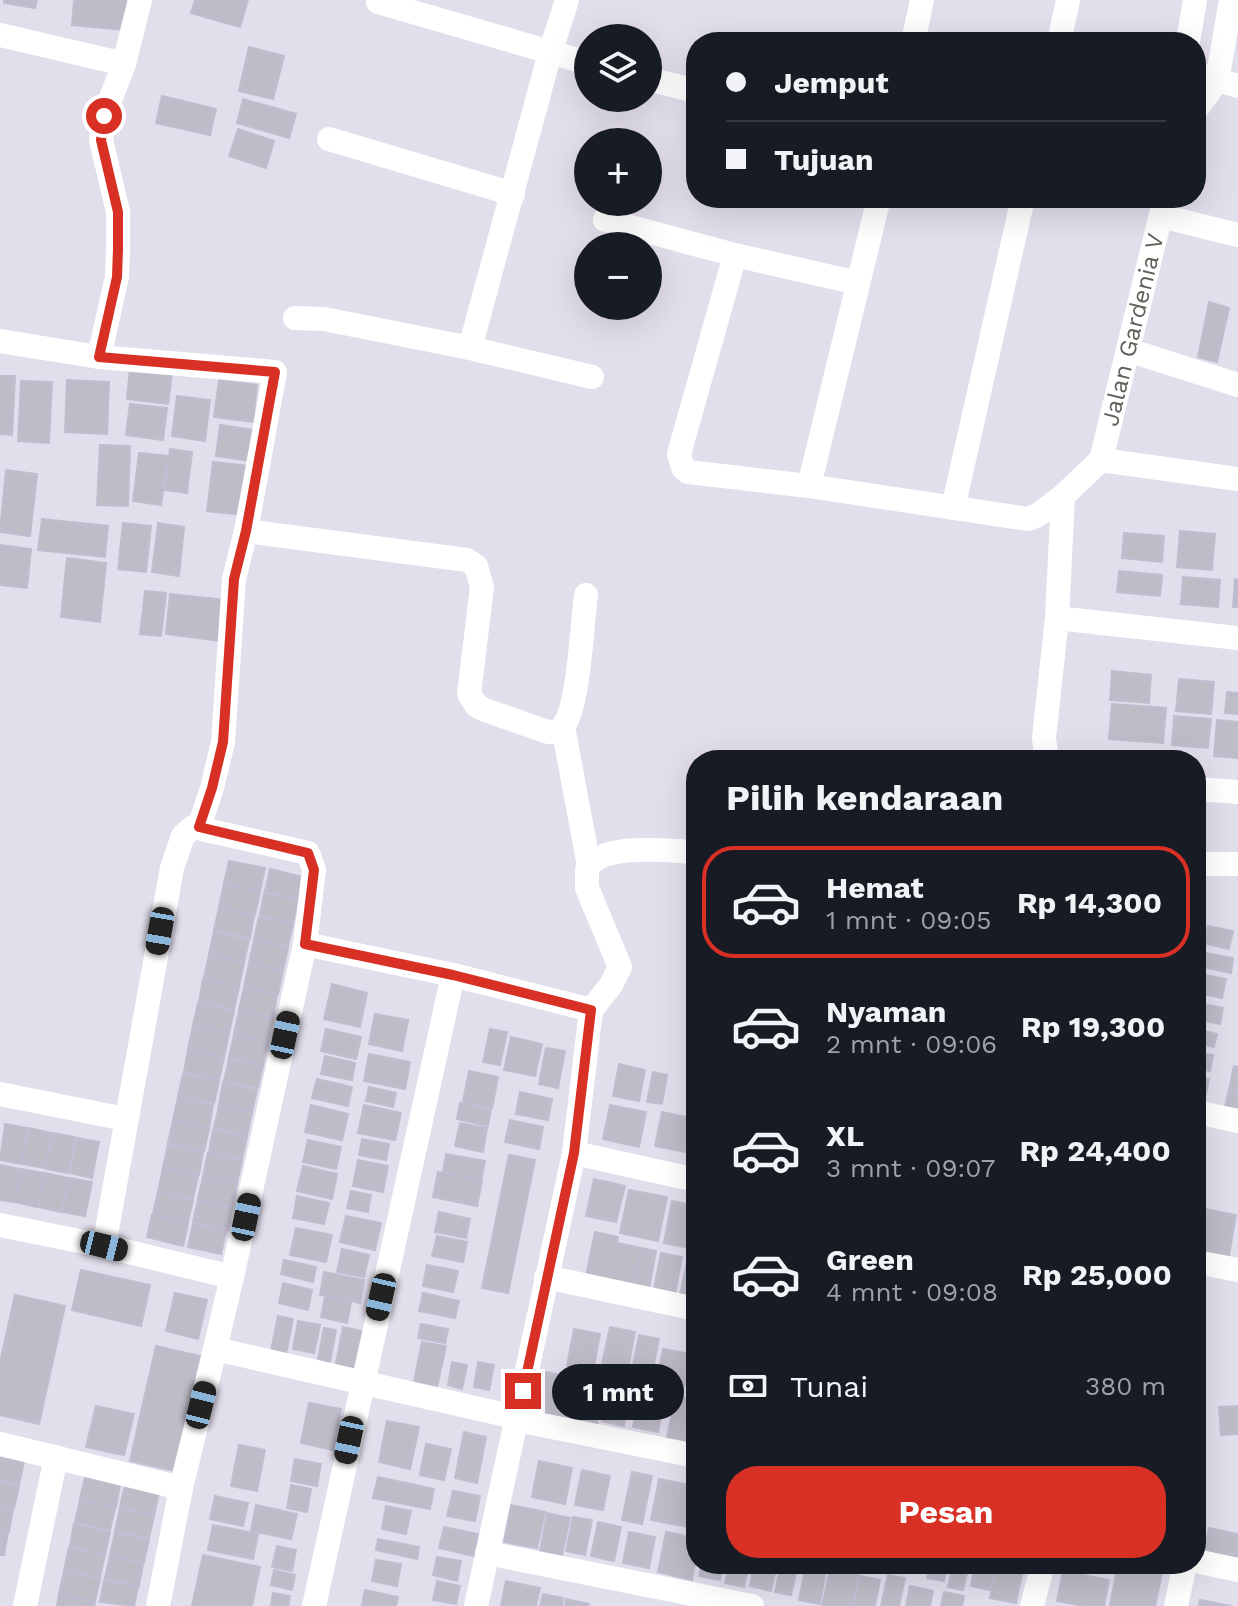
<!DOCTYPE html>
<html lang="id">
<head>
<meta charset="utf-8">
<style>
  body { margin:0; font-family:"Work Sans",sans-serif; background:#242831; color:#f1f3f6; height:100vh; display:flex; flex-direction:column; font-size:30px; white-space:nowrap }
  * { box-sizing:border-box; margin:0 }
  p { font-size:26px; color:#9ea1a6 }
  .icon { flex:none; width:44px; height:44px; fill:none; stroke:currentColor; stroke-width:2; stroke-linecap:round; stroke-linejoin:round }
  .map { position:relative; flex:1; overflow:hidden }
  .drawer { position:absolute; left:686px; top:750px; width:520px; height:824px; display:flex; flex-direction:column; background:#171b24; border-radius:32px; box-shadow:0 8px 32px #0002 }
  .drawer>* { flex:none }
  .top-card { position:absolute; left:686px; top:32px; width:520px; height:176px; border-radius:32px; box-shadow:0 8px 32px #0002; display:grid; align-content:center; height:176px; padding:0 40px; background:#171b24 }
  .fabs { position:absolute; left:574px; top:24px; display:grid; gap:16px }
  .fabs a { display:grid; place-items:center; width:88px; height:88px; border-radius:50%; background:#171b24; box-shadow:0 8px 32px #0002; font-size:40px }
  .end { position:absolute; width:36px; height:36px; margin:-18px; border:10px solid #d93025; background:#fff; box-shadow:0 0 0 4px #fff }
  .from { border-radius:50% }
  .bubble { position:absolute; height:56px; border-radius:28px; background:#171b24; box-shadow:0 8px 32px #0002; font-size:26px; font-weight:700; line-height:56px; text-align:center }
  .car { position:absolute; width:24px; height:48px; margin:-24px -12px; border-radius:10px; box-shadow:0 0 6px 2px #0007; background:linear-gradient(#222 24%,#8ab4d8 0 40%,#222 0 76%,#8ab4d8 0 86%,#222 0) }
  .top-card b { display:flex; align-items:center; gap:28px; height:76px; font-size:30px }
  .top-card b+b { border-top:2px solid #363941 }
  .top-card i { width:20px; height:20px; background:#f1f3f6 }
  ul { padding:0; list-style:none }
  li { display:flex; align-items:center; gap:24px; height:112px; margin:0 16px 12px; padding:0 24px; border:4px solid transparent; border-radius:32px }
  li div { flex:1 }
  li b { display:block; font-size:30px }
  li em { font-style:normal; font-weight:700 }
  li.current { border-color:#d93025 }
  li>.icon { width:72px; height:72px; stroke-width:1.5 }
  h2 { padding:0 40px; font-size:36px; line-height:96px }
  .pay { display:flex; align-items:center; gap:20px; height:88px; padding:0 40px; font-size:30px }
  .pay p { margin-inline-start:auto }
  .primary-button { display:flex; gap:16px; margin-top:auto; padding:16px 40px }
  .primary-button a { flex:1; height:92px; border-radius:32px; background:#d93025; color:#fff; font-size:32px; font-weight:700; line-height:92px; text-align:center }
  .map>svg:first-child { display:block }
</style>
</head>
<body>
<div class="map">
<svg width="1238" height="1606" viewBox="0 0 1238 1606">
  <rect width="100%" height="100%" fill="#e3deec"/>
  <!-- building -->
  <g fill="#bebcc7" stroke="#c1bdd1" stroke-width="2">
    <path d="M4,0H37L35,8L4,3Z"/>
    <path d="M74,0H128L125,30L72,25Z"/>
    <path d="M195,0H248L240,27L191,13Z"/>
    <path d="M249,47L284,56L273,99L239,91Z"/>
    <path d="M162,96L216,109L210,135L156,123Z"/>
    <path d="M243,99L296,114L289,138L237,123Z"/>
    <path d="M238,129L274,141L266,168L229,156Z"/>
    <path d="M1209,302L1229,308L1217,362L1198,357Z"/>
    <path d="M130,368L172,373L168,404L127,399Z"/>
    <path d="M0,376H15L12,435L0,434Z"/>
    <path d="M67,380L109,382L107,434L65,432Z"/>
    <path d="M219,380L257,385L253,422L214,417Z"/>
    <path d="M21,381L52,382L49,443L18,441Z"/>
    <path d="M177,396L210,400L205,441L172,436Z"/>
    <path d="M130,404L167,408L163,440L126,435Z"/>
    <path d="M220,425L255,430L251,461L216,456Z"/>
    <path d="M100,445L130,446L128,506L97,505Z"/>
    <path d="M170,449L192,452L187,493L165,490Z"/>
    <path d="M139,453L168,456L161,505L133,501Z"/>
    <path d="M213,462L249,466L243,515L207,511Z"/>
    <path d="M6,470L37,474L30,536L0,532Z"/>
    <path d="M42,519L108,526L105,557L38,550Z"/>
    <path d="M123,523L151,526L146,572L118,569Z"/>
    <path d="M158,523L184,527L179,576L152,572Z"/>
    <path d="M1180,531L1215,534L1212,570L1177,567Z"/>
    <path d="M1124,533L1164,536L1162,562L1122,558Z"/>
    <path d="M0,545L31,549L27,588L0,585Z"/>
    <path d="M67,558L106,563L100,622L61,617Z"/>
    <path d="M1119,571L1162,575L1160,596L1117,592Z"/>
    <path d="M1183,577L1220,580L1218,607L1181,604Z"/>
    <path d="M1235,579L1238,580V607H1233Z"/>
    <path d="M145,591L166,593L161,636L140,634Z"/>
    <path d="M170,594L225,600L220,641L166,634Z"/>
    <path d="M1112,671L1151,675L1149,703L1110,700Z"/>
    <path d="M1179,679L1214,682L1211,714L1176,711Z"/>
    <path d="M1227,692L1238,693V714L1225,713Z"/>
    <path d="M1112,704L1166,708L1163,743L1109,739Z"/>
    <path d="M1174,716L1211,719L1208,748L1172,745Z"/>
    <path d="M1217,720L1238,722V758L1214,756Z"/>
    <path d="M229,861L265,868L260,891L224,883Z"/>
    <path d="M270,869L303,877L299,899L265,891Z"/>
    <path d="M224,884L260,892L255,915L219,907Z"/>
    <path d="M264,893L298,900L293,923L260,915Z"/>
    <path d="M219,908L254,916L250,938L214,930Z"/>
    <path d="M259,917L293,924L288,946L254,939Z"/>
    <path d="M1208,926L1233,931L1229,949L1204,943Z"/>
    <path d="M214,932L249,940L244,962L209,954Z"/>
    <path d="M254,940L288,948L283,970L249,963Z"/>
    <path d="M1205,953L1233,958L1231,973L1202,967Z"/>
    <path d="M209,955L244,963L239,986L204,978Z"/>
    <path d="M249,964L283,971L278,994L244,987Z"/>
    <path d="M1201,974L1226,979L1222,998L1197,993Z"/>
    <path d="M203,979L239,987L234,1009L199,1002Z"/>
    <path d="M332,984L367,993L360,1027L324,1019Z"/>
    <path d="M244,988L277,995L273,1018L239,1010Z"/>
    <path d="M1196,1002L1223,1008L1220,1024L1196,1019Z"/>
    <path d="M198,1003L234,1011L229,1033L193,1025Z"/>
    <path d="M239,1011L273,1019L268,1041L234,1034Z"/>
    <path d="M375,1014L408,1020L402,1051L369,1044Z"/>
    <path d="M193,1026L229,1034L224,1057L188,1049Z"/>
    <path d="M326,1029L361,1037L356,1059L321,1051Z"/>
    <path d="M490,1029L507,1032L500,1065L483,1062Z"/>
    <path d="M1196,1029L1217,1034L1214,1047L1196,1043Z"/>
    <path d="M234,1035L268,1042L263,1065L229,1057Z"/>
    <path d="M511,1037L542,1044L535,1076L504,1070Z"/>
    <path d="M546,1048L565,1051L558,1088L539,1084Z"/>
    <path d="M188,1050L224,1057L219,1080L184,1072Z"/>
    <path d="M1196,1052L1213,1055L1210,1071L1196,1068Z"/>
    <path d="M369,1054L410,1062L405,1089L364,1081Z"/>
    <path d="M325,1056L355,1063L352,1080L321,1074Z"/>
    <path d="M229,1059L263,1066L258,1088L224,1081Z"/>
    <path d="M619,1064L645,1070L639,1101L613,1096Z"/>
    <path d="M1234,1066L1238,1067V1092L1229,1090Z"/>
    <path d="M469,1071L498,1077L492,1108L463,1102Z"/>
    <path d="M653,1072L667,1075L662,1104L647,1102Z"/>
    <path d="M183,1074L219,1081L214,1103L178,1096Z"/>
    <path d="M1196,1077L1209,1079L1206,1094L1196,1092Z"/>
    <path d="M317,1079L352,1087L348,1106L312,1098Z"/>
    <path d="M223,1082L257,1090L252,1112L219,1105Z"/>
    <path d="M369,1087L396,1093L393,1107L366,1101Z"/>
    <path d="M1229,1090L1238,1092V1114L1224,1111Z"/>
    <path d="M520,1092L552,1099L548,1120L516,1114Z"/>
    <path d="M178,1097L213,1105L209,1128L173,1120Z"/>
    <path d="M460,1103L491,1110L488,1126L457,1119Z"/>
    <path d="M311,1105L348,1114L342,1140L305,1132Z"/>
    <path d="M364,1105L401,1113L395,1140L358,1133Z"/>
    <path d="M610,1105L646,1112L639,1147L603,1139Z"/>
    <path d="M219,1106L252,1113L247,1136L214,1128Z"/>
    <path d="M662,1112L696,1119V1154L655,1146Z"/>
    <path d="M510,1120L543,1127L539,1149L505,1142Z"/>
    <path d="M173,1121L209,1129L204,1151L168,1143Z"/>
    <path d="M460,1123L487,1128L483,1152L455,1146Z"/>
    <path d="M5,1124L27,1128L21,1164L0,1160Z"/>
    <path d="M29,1128L51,1133L45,1168L22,1164Z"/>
    <path d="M213,1130L247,1137L242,1159L209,1152Z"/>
    <path d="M53,1133L75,1137L68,1173L46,1169Z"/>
    <path d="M77,1138L99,1142L92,1178L70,1173Z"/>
    <path d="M362,1139L389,1144L386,1160L359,1155Z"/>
    <path d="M308,1140L341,1147L336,1169L303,1162Z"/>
    <path d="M168,1145L203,1152L199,1175L163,1167Z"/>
    <path d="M208,1153L242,1161L237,1183L203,1176Z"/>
    <path d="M446,1154L485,1161L481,1180L443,1172Z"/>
    <path d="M509,1155L535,1160L508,1293L482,1288Z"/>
    <path d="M358,1160L388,1166L383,1192L353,1186Z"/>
    <path d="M0,1165L20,1169L14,1202L0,1200Z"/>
    <path d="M303,1166L337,1174L332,1199L297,1191Z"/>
    <path d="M163,1168L198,1176L193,1198L158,1191Z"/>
    <path d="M21,1169L44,1173L37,1207L15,1202Z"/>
    <path d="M438,1172L482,1181L477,1206L433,1197Z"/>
    <path d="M45,1173L68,1178L61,1212L39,1207Z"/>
    <path d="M203,1177L237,1184L232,1207L198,1199Z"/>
    <path d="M69,1178L92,1182L85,1216L63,1212Z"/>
    <path d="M594,1179L625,1186L616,1222L586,1216Z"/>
    <path d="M629,1190L667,1197L658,1241L620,1233Z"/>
    <path d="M351,1191L371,1195L368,1212L347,1208Z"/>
    <path d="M158,1192L193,1200L188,1222L153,1214Z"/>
    <path d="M297,1196L329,1203L324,1224L293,1218Z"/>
    <path d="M198,1200L232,1208L227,1230L193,1222Z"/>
    <path d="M672,1201L696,1206L695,1249L664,1243Z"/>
    <path d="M1200,1208L1236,1215L1228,1261L1196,1255Z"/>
    <path d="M439,1212L470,1219L466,1238L435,1232Z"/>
    <path d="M152,1215L188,1223L183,1246L147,1237Z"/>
    <path d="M346,1216L381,1223L375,1250L340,1242Z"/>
    <path d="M193,1224L226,1231L221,1254L188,1247Z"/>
    <path d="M296,1228L332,1235L326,1262L290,1255Z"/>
    <path d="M595,1232L618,1237L608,1286L585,1281Z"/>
    <path d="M437,1236L467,1242L463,1262L432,1256Z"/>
    <path d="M617,1243L641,1248L632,1291L608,1286Z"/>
    <path d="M641,1248L656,1251L648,1294L633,1291Z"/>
    <path d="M342,1249L369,1255L364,1277L337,1272Z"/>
    <path d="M661,1253L682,1257L675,1294L654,1289Z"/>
    <path d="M284,1260L316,1267L313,1282L281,1274Z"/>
    <path d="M687,1263L696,1265V1306L678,1303Z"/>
    <path d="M427,1265L458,1271L453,1292L423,1286Z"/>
    <path d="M81,1270L150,1285L141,1326L72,1310Z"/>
    <path d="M324,1272L364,1280L360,1303L320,1295Z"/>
    <path d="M283,1283L312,1290L308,1310L279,1303Z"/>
    <path d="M175,1293L207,1300L198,1339L166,1331Z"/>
    <path d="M423,1293L459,1301L455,1318L419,1311Z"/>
    <path d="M15,1295L65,1306L39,1424L0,1415V1363Z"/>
    <path d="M325,1297L351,1302L347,1323L321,1317Z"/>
    <path d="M278,1316L293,1319L286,1354L271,1351Z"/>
    <path d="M298,1321L320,1325L314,1353L293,1349Z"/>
    <path d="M421,1324L448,1329L445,1343L418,1338Z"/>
    <path d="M343,1327L362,1331L354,1372L335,1368Z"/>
    <path d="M610,1327L635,1332L627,1374L601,1369Z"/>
    <path d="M324,1328L336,1330L330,1362L318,1359Z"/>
    <path d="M574,1329L600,1334L593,1371L567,1366Z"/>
    <path d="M639,1335L659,1339L651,1379L631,1375Z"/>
    <path d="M422,1342L446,1346L437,1387L414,1382Z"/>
    <path d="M156,1346L200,1356L175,1471L130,1461Z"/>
    <path d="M663,1349L691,1354L685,1385L657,1379Z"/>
    <path d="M452,1362L467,1365L462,1389L448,1385Z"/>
    <path d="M478,1362L494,1365L489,1390L474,1387Z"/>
    <path d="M541,1371L575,1378L567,1418L533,1411Z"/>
    <path d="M609,1385L631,1389L624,1426L602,1421Z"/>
    <path d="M584,1391L603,1394L597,1425L578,1421Z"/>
    <path d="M675,1396L696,1401L689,1443L667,1438Z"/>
    <path d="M639,1398L664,1402L658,1432L633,1427Z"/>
    <path d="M309,1403L341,1409L333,1450L301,1443Z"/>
    <path d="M96,1406L134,1414L124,1455L86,1447Z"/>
    <path d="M1238,1406V1434L1221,1435L1219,1407Z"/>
    <path d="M387,1421L419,1427L410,1469L379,1462Z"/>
    <path d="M464,1432L486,1437L477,1483L455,1478Z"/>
    <path d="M426,1444L451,1449L444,1480L420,1475Z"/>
    <path d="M239,1445L265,1450L257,1491L231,1486Z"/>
    <path d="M0,1457L24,1462L19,1484L0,1480Z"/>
    <path d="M295,1459L321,1464L317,1486L291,1481Z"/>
    <path d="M539,1461L572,1468L565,1504L532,1497Z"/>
    <path d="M582,1470L610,1476L603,1510L575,1505Z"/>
    <path d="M632,1472L652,1476L642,1524L622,1520Z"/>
    <path d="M85,1477L120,1485L116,1507L80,1499Z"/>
    <path d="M378,1477L434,1489L430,1509L373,1498Z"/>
    <path d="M659,1479L680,1483L672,1524L651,1520Z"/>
    <path d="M0,1482L19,1486L14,1508L0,1505Z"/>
    <path d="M680,1483L696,1486L689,1527L672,1524Z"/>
    <path d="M125,1485L159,1493L154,1515L120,1507Z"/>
    <path d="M291,1485L311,1489L307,1512L287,1508Z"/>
    <path d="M453,1491L480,1496L475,1521L447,1516Z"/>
    <path d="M215,1496L248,1503L243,1526L210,1519Z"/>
    <path d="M80,1500L115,1508L110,1530L75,1522Z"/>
    <path d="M256,1505L297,1514L291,1539L251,1531Z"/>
    <path d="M511,1505L545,1512L537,1548L504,1542Z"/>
    <path d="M0,1506L13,1509L9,1532L0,1530Z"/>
    <path d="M386,1506L411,1511L406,1534L382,1529Z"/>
    <path d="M120,1509L154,1516L149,1538L115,1531Z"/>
    <path d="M547,1513L570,1518L562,1555L540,1551Z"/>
    <path d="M573,1517L592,1520L585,1555L566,1551Z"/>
    <path d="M598,1522L621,1527L614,1561L591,1556Z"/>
    <path d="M74,1524L110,1532L105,1554L70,1546Z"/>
    <path d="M213,1525L258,1534L253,1559L208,1550Z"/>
    <path d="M444,1527L478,1534L474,1556L439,1548Z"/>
    <path d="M1209,1528L1238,1534V1561L1204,1554Z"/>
    <path d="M0,1531L8,1533L4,1555H0Z"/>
    <path d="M629,1532L655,1537L649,1568L623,1563Z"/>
    <path d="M666,1532L696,1538V1558L692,1580L658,1572Z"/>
    <path d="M115,1533L149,1540L144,1562L110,1555Z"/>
    <path d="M378,1539L419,1547L417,1559L376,1550Z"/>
    <path d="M277,1546L296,1550L292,1571L272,1567Z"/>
    <path d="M69,1548L105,1555L100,1577L64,1570Z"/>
    <path d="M203,1555L260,1567L252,1606H192Z"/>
    <path d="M110,1556L143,1564L139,1586L105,1578Z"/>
    <path d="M437,1557L461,1561L457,1581L433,1575Z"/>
    <path d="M376,1560L401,1564L397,1586L372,1581Z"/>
    <path d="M702,1564H723L720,1580L699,1576Z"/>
    <path d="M729,1564H749L744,1587L725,1583Z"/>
    <path d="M754,1564H777L771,1591L750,1586Z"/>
    <path d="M781,1564H798L791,1595L775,1592Z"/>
    <path d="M904,1564H922L920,1573L903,1570Z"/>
    <path d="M930,1564H947L944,1581L927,1578Z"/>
    <path d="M953,1564H969L963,1590L948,1587Z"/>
    <path d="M975,1564H995L990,1590L971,1586Z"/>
    <path d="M997,1564H1024L1016,1603L990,1598Z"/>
    <path d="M1118,1564L1162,1573L1155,1606H1110Z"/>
    <path d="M806,1565L826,1569L820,1604L799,1600Z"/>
    <path d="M830,1569L858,1575L852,1606H822Z"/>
    <path d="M274,1570L295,1575L292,1590L271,1585Z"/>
    <path d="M64,1571L100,1579L95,1601L59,1594Z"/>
    <path d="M1063,1571L1109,1580L1104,1606H1084L1057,1601Z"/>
    <path d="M888,1575L905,1578L899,1606H881Z"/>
    <path d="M860,1576L880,1580L875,1606H854Z"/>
    <path d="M104,1580L138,1587L134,1606L100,1602Z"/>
    <path d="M437,1581L460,1586L456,1604L433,1600Z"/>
    <path d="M506,1581L540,1588L536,1606H501Z"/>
    <path d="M910,1586L933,1591L930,1606H906Z"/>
    <path d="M365,1590L398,1597L396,1606L362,1605Z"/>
    <path d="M944,1592L964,1596L962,1606H941Z"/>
    <path d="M273,1593L290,1596L288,1606H271Z"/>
    <path d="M59,1594L95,1603L94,1606H57Z"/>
    <path d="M543,1594L563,1598L562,1606H540Z"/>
    <path d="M566,1599L589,1604L588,1606H565Z"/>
    <path d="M1200,1600L1231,1606H1199Z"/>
  </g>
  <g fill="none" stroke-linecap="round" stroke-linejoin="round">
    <!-- minor -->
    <g stroke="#fff" stroke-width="24">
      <path d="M378,2L588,63"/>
      <path d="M0,35L124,64"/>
      <path d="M913,42L922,0"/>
      <path d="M1059,42L1068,0"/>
      <path d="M1188,42L1195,0"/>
      <path d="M1196,74L1238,86"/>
      <path d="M648,79L696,91"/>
      <path d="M1196,110L1217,81L1231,0"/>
      <path d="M329,139L513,194"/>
      <path d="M1161,216L1238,235"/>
      <path d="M605,220L735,255L858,283"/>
      <path d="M735,255L679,454L683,468L688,472L809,486L1028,519L1038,515L1063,496"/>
      <path d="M295,318L324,319L470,348L550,53L567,0"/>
      <path d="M0,341L99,357L275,372L246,531L234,579L223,742L212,788L199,827"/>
      <path d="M470,348L592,377"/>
      <path d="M1128,350L1238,385"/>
      <path d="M99,357L117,277L118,249V212L101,140L104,116L124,64L140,0"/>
      <path id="s1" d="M1101,460L1165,198"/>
      <path d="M809,486L879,198"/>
      <path d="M953,508L1023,198"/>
      <path d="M246,531L467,560L476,566L482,587L469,694L477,706L485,710L548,732C555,732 560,731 564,725C579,704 582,624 586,595"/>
      <path d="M1057,618L1238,638"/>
      <path d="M563,727L589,866"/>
      <path d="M1050,760L1046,754L1044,738L1057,618L1063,496L1101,460L1238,479"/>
      <path d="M1196,789L1238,792"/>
      <path d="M1196,864H1238"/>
      <path d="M591,1010L453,975L305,944L314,870L308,853L193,827L183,836L172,868L104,1246L232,1277L215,1349L506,1415L517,1420L696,1456"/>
      <path d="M0,1094L125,1119"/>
      <path d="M1196,1112L1238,1121"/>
      <path d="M574,1153L696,1180"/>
      <path d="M0,1225L104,1246"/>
      <path d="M1196,1262L1238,1270"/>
      <path d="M232,1277L305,944"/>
      <path d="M546,1277L696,1309"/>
      <path d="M0,1444L181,1488L215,1349"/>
      <path d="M487,1553L752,1606"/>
      <path d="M1196,1561L1238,1570"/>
      <path d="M25,1606L56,1457"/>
      <path d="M158,1606L181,1488"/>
      <path d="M314,1606L453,975"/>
      <path d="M476,1606L574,1153L591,1010L611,985L620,967L587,888V869C601,842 669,851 696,852"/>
      <path d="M1032,1606L1043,1564"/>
      <path d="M1176,1606L1185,1564"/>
    </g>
  </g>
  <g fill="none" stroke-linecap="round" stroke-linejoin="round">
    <!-- route -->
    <path stroke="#d93025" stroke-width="10" d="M104,116L101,140L118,212V249L117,277L99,357L275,372L246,531L234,579L223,742L212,788L199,827L308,853L314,870L305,944L453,975L591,1010L574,1153L523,1391"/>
  </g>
  <g text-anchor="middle" stroke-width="7" stroke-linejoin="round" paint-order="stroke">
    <!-- street labels -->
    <g font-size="24" fill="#606158" stroke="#fff">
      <text dy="8" stroke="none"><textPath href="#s1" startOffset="134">Jalan Gardenia V</textPath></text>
    </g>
  </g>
</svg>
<div class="fabs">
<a><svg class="icon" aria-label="layers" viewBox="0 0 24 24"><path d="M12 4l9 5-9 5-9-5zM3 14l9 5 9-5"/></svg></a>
<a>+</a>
<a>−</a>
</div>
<i class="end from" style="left:104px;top:116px"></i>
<i class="end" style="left:523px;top:1391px"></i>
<div class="bubble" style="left:552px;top:1364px;width:132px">1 mnt</div>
<i class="car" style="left:160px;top:931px;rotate:190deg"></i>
<i class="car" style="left:285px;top:1035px;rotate:12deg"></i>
<i class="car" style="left:246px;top:1217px;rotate:12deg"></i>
<i class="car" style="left:104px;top:1246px;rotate:104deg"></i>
<i class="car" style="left:381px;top:1297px;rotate:193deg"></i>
<i class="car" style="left:201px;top:1405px;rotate:14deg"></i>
<i class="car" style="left:349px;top:1440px;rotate:192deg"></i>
<div class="top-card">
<b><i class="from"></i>Jemput</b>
<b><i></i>Tujuan</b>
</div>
<section class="drawer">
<h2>Pilih kendaraan</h2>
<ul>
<li class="current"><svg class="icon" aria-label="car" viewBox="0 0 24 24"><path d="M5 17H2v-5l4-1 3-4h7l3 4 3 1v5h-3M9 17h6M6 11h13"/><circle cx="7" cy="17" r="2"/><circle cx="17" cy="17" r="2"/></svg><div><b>Hemat</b><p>1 mnt · 09:05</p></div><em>Rp 14,300</em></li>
<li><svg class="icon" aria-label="car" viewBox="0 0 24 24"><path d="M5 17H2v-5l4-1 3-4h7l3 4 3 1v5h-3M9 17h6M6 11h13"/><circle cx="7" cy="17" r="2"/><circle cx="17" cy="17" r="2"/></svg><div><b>Nyaman</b><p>2 mnt · 09:06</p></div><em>Rp 19,300</em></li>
<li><svg class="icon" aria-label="car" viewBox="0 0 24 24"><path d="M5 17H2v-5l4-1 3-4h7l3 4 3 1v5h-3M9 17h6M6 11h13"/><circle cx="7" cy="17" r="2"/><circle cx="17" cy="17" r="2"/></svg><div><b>XL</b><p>3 mnt · 09:07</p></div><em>Rp 24,400</em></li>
<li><svg class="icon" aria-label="car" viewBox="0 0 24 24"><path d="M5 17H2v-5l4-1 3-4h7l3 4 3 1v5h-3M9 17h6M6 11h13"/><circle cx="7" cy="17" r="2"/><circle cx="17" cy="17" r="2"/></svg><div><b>Green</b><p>4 mnt · 09:08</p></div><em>Rp 25,000</em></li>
</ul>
<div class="pay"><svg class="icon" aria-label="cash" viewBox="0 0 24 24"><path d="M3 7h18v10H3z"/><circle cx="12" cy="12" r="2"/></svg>Tunai<p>380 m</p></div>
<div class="primary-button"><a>Pesan</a></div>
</section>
</div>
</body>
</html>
